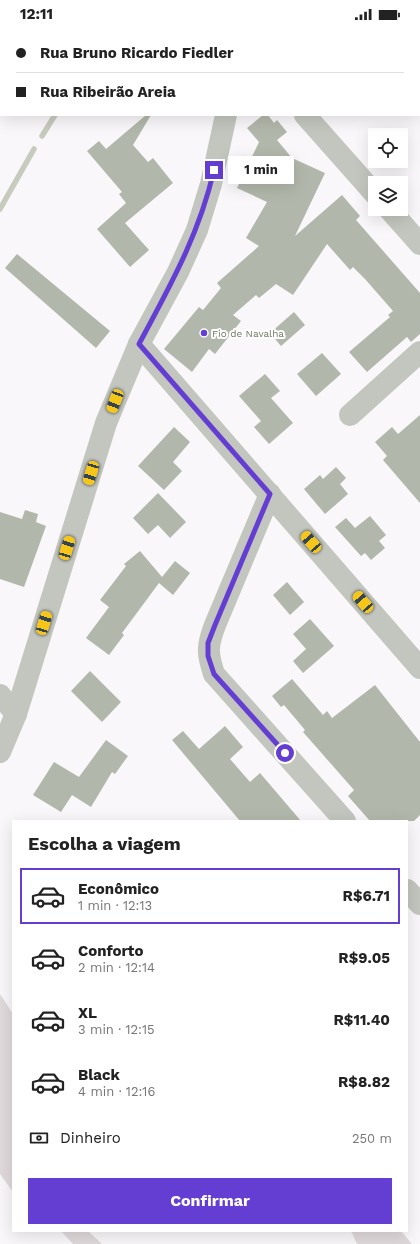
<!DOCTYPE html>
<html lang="pt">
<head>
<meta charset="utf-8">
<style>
  body { margin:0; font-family:"Work Sans",sans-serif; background:#f2f2f2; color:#222; height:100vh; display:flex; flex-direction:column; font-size:15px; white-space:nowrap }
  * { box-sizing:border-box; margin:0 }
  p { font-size:13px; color:#767676 }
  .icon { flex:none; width:22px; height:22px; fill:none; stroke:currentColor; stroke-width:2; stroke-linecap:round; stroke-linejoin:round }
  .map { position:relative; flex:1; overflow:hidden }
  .drawer { position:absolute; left:12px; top:792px; width:396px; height:412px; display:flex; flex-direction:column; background:#fff; border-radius:0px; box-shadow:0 4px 16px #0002 }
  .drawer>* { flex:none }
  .guide { position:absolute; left:0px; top:0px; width:420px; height:88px; box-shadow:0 4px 16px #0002; display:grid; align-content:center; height:88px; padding:0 16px; background:#fff }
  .controls { position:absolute; left:368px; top:100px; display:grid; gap:8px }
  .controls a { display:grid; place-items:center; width:40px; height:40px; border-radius:0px; background:#fff; box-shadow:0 4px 16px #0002; font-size:20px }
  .end { position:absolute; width:18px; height:18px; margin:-9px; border:5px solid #643ed2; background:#fff; box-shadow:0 0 0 2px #fff }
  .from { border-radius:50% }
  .bubble { position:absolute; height:28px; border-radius:0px; background:#fff; box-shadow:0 4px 16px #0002; font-size:13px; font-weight:700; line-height:28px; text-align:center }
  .car { position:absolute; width:12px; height:24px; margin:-12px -6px; border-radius:5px; box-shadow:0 0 3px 1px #0007; background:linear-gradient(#f5c518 24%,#345 0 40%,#f5c518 0 76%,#345 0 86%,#f5c518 0) }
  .guide b { display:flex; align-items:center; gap:14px; height:38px; font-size:15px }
  .guide b+b { border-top:1px solid #e0e0e0 }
  .guide i { width:10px; height:10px; background:#222 }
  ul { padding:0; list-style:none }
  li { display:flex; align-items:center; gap:12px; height:56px; margin:0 8px 6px; padding:0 8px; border:2px solid transparent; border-radius:0px }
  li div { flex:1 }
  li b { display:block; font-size:15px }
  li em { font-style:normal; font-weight:700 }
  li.on { border-color:#643ed2 }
  li>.icon { width:36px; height:36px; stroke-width:1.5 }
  h2 { padding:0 16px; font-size:18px; line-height:48px }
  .pay { display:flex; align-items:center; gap:10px; height:44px; padding:0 16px; font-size:15px }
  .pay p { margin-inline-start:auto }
  .button { display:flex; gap:8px; margin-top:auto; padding:8px 16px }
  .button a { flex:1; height:46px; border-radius:0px; background:#643ed2; color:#fff; font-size:16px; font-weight:700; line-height:46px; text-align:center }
  .status { display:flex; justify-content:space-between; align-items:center; height:28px; padding:0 20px; background:#fff; direction:ltr }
  .status svg { height:11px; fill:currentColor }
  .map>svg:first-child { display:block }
</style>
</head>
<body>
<div class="status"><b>12:11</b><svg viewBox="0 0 49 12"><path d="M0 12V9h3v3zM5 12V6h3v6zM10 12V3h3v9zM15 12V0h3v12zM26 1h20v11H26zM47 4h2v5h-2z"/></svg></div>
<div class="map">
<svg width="420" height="1216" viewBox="0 0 420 1216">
  <rect width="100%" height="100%" fill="#f9f7f9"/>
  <!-- green -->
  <g fill="#e0d9db">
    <path d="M0,966L13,986V1164L0,1146Z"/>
    <path d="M61,1203H88L102,1216H73Z"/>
    <path d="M351,1203H401L412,1216H357Z"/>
  </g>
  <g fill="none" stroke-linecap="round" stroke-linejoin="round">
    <!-- stream -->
    <g stroke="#c7cbbd" stroke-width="5.5">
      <path d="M60,0L61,1"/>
      <path d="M42,108L55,87"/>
      <path d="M0,181L34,121"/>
    </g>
  </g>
  <!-- building -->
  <g fill="#b2b7ab">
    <path d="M146,87H151L133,117L148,134L153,130L173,155L125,195L149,222L130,239L97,201L126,175L119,166L122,164L87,123L99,113L106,121Z"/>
    <path d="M263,87H268L274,95L277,92L287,104L277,112L292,130L325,145L295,208L342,167L360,188L356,192L420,265V306L411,314L407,309L367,344L349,324L390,289L388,287L393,283L365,251L353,239L350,242L327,216L293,267L276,256L259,270L256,267L233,287L241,293L215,326L209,321L192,344L164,321L199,279L203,282L221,260L217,255L259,218L246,210L267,174L237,160L259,114L247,100Z"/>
    <path d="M17,226L110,303L96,320L5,240Z"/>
    <path d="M294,284L305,297L281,318L270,305Z"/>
    <path d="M322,325L341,346L316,368L297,346Z"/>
    <path d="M265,346L280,363L271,370L293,395L269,416L254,399L261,393L239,368Z"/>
    <path d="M420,387V475L383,432L387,428L375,414L392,399L398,406Z"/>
    <path d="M174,399L190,414L173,434L182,443L164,462L138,438Z"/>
    <path d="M336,439L346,450L340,456L348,466L325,486L304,461L320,447L323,451Z"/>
    <path d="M158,465L186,494L170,510L158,497L148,506L133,490Z"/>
    <path d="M25,482L38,486L36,494L46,498L24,559L0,551V484L22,491Z"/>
    <path d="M370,488L386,507L379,513L385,520L371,532L365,525L361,528L335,499L346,490L355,500Z"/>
    <path d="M140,523L162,549L175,533L190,545L173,567L159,555L122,605L124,607L109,627L86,610L109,579L100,572L126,538L124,536Z"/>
    <path d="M287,554L304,574L290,587L273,567Z"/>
    <path d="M310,591L334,618L303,645L293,633L306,621L293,606Z"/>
    <path d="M90,643L121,674L102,694L71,663Z"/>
    <path d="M292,651L323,687L327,683L332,690L375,657L420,714V787L414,793H370L348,768L354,762L303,704L305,702L284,677L281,679L272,668Z"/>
    <path d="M225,698L243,719L230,731L250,754L260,745L301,793H240L172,712L183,703L199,721Z"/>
    <path d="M106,712L128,728L115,746L112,744L91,779L72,767L61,784L33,767L54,734L79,749Z"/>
  </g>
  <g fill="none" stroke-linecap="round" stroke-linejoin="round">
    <!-- minor -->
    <g stroke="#c2c6be" stroke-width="22">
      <path d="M246,1V0"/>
      <path d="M305,87L375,166"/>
      <path d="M389,181L420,216"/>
      <path d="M139,316L420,640"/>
      <path d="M350,387L420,324"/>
      <path d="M270,466L215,597C207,618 207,625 214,646L345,793"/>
      <path d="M0,667L16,686"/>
      <path d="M0,724L16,686L106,395L139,316L178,244L197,202L211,156L226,87"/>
      <path d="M407,862L420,876"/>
    </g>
  </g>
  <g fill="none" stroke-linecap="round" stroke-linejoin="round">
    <!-- route -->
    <path stroke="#643ed2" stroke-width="5" d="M214,142C199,207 170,258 139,316L270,466L215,597L208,615V628L214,646L285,725"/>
  </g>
  <!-- markers -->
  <circle fill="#643ed2" stroke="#fff" stroke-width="1.5" cx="204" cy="305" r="4"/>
  <g text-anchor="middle" stroke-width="4" stroke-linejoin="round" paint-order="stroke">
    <!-- poi labels -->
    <g font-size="10" fill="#6f7962" stroke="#fff" text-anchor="start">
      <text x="212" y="309">Fio de Navalha</text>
    </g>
  </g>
</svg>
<div class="controls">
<a><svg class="icon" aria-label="locate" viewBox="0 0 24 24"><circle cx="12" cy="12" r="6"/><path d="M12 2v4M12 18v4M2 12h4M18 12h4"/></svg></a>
<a><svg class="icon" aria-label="layers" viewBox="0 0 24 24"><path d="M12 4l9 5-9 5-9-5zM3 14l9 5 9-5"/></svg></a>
</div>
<i class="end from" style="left:285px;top:725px"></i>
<i class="end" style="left:214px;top:142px"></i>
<div class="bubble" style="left:228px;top:128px;width:66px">1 min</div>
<i class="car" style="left:115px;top:373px;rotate:201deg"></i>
<i class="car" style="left:91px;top:445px;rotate:197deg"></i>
<i class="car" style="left:311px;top:514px;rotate:319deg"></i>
<i class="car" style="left:67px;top:520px;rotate:17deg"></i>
<i class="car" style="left:363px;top:574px;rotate:319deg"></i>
<i class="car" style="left:44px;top:595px;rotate:17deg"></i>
<div class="guide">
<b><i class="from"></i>Rua Bruno Ricardo Fiedler</b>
<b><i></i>Rua Ribeirão Areia</b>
</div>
<section class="drawer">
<h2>Escolha a viagem</h2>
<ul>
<li class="on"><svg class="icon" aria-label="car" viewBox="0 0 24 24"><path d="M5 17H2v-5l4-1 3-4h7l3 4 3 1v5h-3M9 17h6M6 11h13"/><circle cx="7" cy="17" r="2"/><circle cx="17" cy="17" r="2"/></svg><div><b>Econômico</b><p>1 min · 12:13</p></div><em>R$6.71</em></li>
<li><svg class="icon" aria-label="car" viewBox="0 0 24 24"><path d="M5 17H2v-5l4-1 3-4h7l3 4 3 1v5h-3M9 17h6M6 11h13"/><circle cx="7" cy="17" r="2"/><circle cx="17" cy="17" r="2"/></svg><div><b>Conforto</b><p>2 min · 12:14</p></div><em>R$9.05</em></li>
<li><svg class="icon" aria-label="car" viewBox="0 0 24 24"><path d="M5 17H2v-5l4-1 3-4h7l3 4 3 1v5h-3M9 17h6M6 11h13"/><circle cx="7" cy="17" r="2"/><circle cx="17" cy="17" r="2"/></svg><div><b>XL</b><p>3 min · 12:15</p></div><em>R$11.40</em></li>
<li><svg class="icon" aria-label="car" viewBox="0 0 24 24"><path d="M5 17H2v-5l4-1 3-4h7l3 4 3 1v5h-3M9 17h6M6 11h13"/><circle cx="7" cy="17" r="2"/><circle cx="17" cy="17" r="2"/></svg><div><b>Black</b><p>4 min · 12:16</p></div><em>R$8.82</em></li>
</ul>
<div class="pay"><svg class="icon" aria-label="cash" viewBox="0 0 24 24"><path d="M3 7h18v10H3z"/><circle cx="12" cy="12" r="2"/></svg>Dinheiro<p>250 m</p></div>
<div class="button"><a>Confirmar</a></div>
</section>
</div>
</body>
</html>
